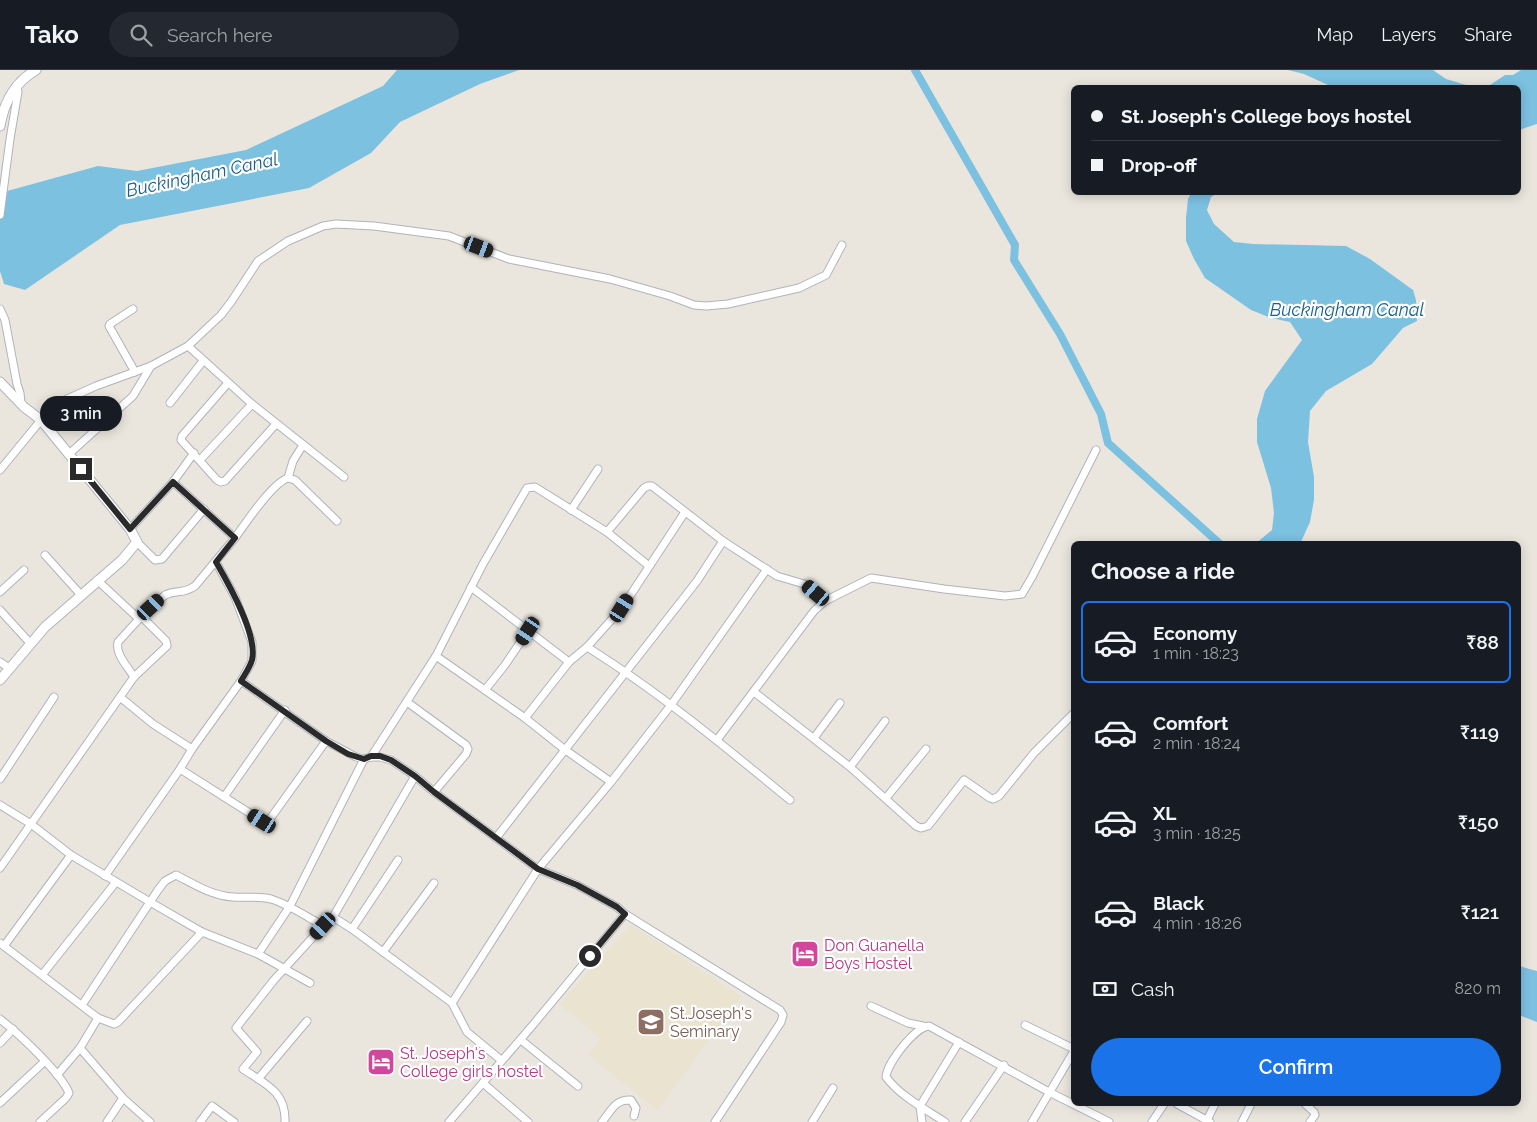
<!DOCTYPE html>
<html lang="en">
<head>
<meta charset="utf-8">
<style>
  body { margin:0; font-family:Raleway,sans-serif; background:#242831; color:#f1f3f6; height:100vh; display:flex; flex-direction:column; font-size:19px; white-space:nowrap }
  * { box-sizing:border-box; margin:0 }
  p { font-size:16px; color:#9ea1a6 }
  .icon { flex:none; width:28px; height:28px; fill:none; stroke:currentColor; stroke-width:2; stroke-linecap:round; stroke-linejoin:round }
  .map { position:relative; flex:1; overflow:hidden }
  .sheet { position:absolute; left:1071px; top:471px; width:450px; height:565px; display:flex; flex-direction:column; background:#171b24; border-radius:8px; box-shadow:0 2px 12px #0003 }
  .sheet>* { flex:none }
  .guide { position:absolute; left:1071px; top:15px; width:450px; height:110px; border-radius:8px; box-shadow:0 2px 12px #0003; display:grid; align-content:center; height:110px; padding:0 20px; background:#171b24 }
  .end { position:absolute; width:22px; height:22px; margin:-11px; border:6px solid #2a2a2a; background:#fff; box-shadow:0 0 0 2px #fff }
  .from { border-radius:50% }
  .bubble { position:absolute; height:35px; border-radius:18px; background:#171b24; box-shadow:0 2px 12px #0003; font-size:16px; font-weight:600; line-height:35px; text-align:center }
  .car { position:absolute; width:15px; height:30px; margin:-15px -8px; border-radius:6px; box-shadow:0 0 4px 1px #0007; background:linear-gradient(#222 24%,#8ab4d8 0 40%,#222 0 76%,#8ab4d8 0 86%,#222 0) }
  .guide b { display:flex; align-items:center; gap:18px; height:48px; font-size:19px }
  .guide b+b { border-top:1px solid #363941 }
  .guide i { width:12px; height:12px; background:#f1f3f6 }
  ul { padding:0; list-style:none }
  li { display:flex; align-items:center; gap:15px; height:82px; margin:0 10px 8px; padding:0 10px; border:2px solid transparent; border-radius:8px }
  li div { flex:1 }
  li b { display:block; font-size:19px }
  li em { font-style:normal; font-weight:600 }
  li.on { border-color:#1a73e8 }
  li>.icon { width:45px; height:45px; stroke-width:1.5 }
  h2 { padding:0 20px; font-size:22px; line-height:60px }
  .pay { display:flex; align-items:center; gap:12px; height:55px; padding:0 20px; font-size:19px }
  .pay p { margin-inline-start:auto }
  .cta { display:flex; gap:10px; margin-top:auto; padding:10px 20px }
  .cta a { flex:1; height:58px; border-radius:30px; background:#1a73e8; color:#fff; font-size:20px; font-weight:600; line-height:58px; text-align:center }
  header { display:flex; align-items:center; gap:30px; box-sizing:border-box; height:70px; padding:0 25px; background:#171b24; border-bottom:1px solid #363941 }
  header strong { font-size:24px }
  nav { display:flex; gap:28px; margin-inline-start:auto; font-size:18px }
  .search { width:350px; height:45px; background:#242831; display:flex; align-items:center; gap:12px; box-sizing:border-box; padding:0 18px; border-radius:28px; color:#9ea1a6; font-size:19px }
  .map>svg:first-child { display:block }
</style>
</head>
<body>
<header>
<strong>Tako</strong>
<div class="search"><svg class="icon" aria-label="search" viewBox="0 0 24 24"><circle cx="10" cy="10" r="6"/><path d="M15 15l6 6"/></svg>Search here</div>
<nav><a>Map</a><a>Layers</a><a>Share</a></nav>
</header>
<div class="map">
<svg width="1537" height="1052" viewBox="0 0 1537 1052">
  <rect width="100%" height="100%" fill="#eae6de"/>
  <!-- education -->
  <path fill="#eae3cf" d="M631,855L741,926L658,1040L588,985L600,969L560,934Z"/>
  <!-- water -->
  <g fill="#7dc1e1">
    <path d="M397,0H519L480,14L400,52L371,83L309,118L120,155L25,220L4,214L0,201V123L98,96L137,101L246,80L383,16Z"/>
    <path d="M1288,0H1433L1446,9L1473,17H1331L1328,15L1304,4Z"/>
    <path d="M1521,0H1537V54L1519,60V18L1487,17L1505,5H1513Z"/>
    <path d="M1191,123H1218L1211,127L1207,140L1214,154L1234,172L1253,174L1346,176L1370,189L1413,220L1416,230L1417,251L1403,258L1372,294L1326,321L1310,341L1308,372L1314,407V430L1310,452L1300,474H1255L1272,460L1274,443L1271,418L1257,372V349L1265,321L1302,270L1290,252L1271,248L1251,240L1205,208L1194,189L1186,171V148L1188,129Z"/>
    <path d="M1519,896L1537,901V952L1519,945Z"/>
  </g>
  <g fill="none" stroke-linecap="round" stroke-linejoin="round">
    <!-- canal -->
    <path stroke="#7dc1e1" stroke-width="8" d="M915,0L1015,175L1014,190L1060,264L1101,344L1108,373L1220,474"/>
    <defs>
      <g id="street">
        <path d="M0,145L10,69L18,22L17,15"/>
        <path d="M0,239L5,250L17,314L20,323L21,333"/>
        <path d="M133,239L110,254L109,256L135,302"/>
        <path d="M188,276L252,334L344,407"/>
        <path d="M228,313L182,366L181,370L217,410L221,412L225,411L276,354"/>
        <path d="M170,333L203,291"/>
        <path d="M194,383L173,412L235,468C245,454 272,413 288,408L295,410L337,451"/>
        <path d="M69,384L133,326L151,296"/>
        <path d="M200,390L252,334"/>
        <path d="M0,400L41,350L56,336L67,329L96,316L151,296L188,276L221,245L231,232L258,191L288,171L323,156L336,154L374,156L449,166L509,189L610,209L670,226L694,235L706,236L728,234L799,218L826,205L842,175"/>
        <path d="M288,408L293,391L303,375"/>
        <path d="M571,440L598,399"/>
        <path d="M130,459L173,412"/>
        <path d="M607,462L649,496"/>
        <path d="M723,471L777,506L804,514L825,531"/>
        <path d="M137,472L155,490L162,489L204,439"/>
        <path d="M45,485L81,525"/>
        <path d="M97,510L139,549L118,572C115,584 128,597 134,607"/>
        <path d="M471,517L569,592L525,648"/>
        <path d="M0,522L24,500"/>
        <path d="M0,540L30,573"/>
        <path d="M139,549L165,525C177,519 182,525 195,516L235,468"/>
        <path d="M587,577C659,622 724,676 790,730"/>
        <path d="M436,586L525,648L564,679L611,712"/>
        <path d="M0,592L9,598"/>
        <path d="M569,592L587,577L622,538L685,442"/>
        <path d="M241,611L326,671"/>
        <path d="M485,620L505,595L528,561"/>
        <path d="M754,622L850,697L916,756L921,758L928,756L964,710L990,728L993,729L999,726L1034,683L1074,643"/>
        <path d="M120,627L153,654L192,679"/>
        <path d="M407,632L466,675L468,679L466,684L434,722"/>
        <path d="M814,668L840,633"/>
        <path d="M717,670L814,541L825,531L871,508L944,519L1005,526L1022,524L1032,507L1096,380"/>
        <path d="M371,687L436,586L483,494L527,418L535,417L607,462L644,418L648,416H652L723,471L697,511L496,768"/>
        <path d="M850,697L885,651"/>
        <path d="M180,699L262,751L270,749L326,671L356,687L364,689L371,687H380L391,690L415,706L434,722L538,799L577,815L617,837L625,844"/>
        <path d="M0,709L54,627"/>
        <path d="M224,727L285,640"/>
        <path d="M886,728L926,679"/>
        <path d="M0,735L31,754L71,785L150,832L202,862L258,884L310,913"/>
        <path d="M0,798L134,607L167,576L166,571L141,546"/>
        <path d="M105,806L180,699L192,679L241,611L252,591V572L235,527L216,492"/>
        <path d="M333,847L352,859L452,933L467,962L501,990"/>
        <path d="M323,856L333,847L415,706"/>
        <path d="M352,859L398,790"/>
        <path d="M0,873L98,948L114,954L118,952L202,862"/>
        <path d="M4,876L71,785"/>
        <path d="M383,882L434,813"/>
        <path d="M258,884L290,836L364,689"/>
        <path d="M42,905L116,812"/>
        <path d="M452,933L538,799L611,712L671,635L767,499"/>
        <path d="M82,935L158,820L165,811L176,805C194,814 212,826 233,827C246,828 258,826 271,829C290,835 306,846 323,856L274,910L236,958L257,982L243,999C265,1014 286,1021 285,1052"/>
        <path d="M871,936L908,953L923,956"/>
        <path d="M0,949C18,963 61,1003 69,1023L66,1028L40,1052"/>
        <path d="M1025,955L1074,979"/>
        <path d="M521,970L578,1016"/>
        <path d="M0,973L13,959"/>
        <path d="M80,978L123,1028L150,1052"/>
        <path d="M57,1005L80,978L98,948"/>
        <path d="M258,1009L307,951"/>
        <path d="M483,1013L528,1052"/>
        <path d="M0,1033L44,992"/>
        <path d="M1177,1034L1210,1052"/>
        <path d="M1305,1034L1314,1042L1315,1045L1310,1052"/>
        <path d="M1207,1050L1215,1034"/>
        <path d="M107,1052L123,1028"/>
        <path d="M200,1052L212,1036L234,1052"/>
        <path d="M449,1052L532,956L625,844L780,940L783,945L781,952L715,1052"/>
        <path d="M602,1052C611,1041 615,1029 631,1030L636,1038L634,1046"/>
        <path d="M812,1052L833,1018"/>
        <path d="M922,1052L920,1036L959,972"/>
        <path d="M945,1052C925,1039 900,1026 886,1007C887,993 915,957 929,956L1049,1022L1109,1052"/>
        <path d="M965,1052L1004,995"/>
        <path d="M1032,1052L1074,981"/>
        <path d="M1152,1052L1164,1034"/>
        <path d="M1242,1052L1251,1034"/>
      </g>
      <g id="secondary">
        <path d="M0,56C4,32 15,12 36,0"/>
        <path d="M0,312L24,337L41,350L130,459L137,472L122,490L45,557L0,610"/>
      </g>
    </defs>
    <!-- street casing -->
    <use href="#street" stroke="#b1b3bc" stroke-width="9"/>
    <!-- secondary casing -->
    <use href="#secondary" stroke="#b1b3bc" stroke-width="11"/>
    <!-- street -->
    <use href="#street" stroke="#fff" stroke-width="7"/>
    <!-- secondary -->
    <use href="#secondary" stroke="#fff" stroke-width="9"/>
  </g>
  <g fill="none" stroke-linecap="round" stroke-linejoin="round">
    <!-- route -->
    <path stroke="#2a2a2a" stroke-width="6" d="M81,399L130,459L173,412L235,468L216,492C228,513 258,565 252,590C250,597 245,604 241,611L326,671L348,684L364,689L371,686H380L391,690L415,706L434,722L538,799L577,815L617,837L625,844L590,886"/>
  </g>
  <!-- icons -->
  <defs>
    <symbol id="hotel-square" viewBox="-11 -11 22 22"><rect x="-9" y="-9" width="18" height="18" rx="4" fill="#d1479c" stroke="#fff"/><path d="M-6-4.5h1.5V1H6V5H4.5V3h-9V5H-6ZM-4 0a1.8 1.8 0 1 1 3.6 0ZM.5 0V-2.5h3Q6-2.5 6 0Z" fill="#fff"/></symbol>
    <symbol id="school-square" viewBox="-11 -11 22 22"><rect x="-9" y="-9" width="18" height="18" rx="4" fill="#8d6e63" stroke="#fff"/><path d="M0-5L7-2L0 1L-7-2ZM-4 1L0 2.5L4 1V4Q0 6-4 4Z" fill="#fff"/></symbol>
  </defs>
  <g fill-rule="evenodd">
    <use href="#hotel-square" x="789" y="868" width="32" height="32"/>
    <use href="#school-square" x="635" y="936" width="32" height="32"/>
    <use href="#hotel-square" x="365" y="976" width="32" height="32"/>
  </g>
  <g text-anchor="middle" stroke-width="4.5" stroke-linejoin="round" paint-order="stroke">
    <!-- hotel labels -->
    <g font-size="16" fill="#b23c85" stroke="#fff" text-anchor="start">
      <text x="824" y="881">Don Guanella<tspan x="824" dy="18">Boys Hostel</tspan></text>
      <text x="400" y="989">St. Joseph's<tspan x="400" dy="18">College girls hostel</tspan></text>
    </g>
    <!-- education labels -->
    <g font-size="16" fill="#785e54" stroke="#fff" text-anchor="start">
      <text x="670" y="949">St.Joseph's<tspan x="670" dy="18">Seminary</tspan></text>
    </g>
    <!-- water labels -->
    <g font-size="18" font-style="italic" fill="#1d608b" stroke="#fff">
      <text transform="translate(202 105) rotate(-12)" y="6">Buckingham Canal</text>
      <text x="1347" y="246">Buckingham Canal</text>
    </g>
  </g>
</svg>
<i class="end from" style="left:590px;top:886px"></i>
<i class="end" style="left:81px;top:399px"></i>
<div class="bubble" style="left:40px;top:326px;width:82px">3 min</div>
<i class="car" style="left:479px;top:177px;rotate:111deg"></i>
<i class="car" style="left:816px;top:523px;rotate:310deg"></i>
<i class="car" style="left:151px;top:537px;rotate:47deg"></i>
<i class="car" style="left:622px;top:538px;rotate:32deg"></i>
<i class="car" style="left:528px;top:561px;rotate:213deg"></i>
<i class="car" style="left:262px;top:751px;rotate:302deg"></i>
<i class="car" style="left:323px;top:856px;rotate:222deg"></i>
<div class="guide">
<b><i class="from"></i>St. Joseph's College boys hostel</b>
<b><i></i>Drop-off</b>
</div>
<section class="sheet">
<h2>Choose a ride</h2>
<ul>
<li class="on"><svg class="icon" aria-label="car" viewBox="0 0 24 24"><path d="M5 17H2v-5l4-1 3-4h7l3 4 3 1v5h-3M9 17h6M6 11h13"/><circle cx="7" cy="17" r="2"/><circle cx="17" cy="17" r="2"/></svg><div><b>Economy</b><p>1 min · 18:23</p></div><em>₹88</em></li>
<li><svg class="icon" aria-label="car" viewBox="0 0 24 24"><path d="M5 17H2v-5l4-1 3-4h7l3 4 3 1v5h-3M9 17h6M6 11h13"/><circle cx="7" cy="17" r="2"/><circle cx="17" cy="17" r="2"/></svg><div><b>Comfort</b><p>2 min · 18:24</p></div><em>₹119</em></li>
<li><svg class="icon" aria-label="car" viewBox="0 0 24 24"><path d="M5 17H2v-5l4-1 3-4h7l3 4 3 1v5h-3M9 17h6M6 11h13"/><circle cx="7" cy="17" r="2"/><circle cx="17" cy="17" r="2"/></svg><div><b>XL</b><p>3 min · 18:25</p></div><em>₹150</em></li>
<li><svg class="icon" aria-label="car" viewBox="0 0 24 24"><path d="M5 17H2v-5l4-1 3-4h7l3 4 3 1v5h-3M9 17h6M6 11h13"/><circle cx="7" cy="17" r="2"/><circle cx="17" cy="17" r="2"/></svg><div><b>Black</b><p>4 min · 18:26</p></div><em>₹121</em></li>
</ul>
<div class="pay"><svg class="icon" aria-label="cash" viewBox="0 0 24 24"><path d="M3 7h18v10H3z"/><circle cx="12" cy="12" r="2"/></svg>Cash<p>820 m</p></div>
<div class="cta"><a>Confirm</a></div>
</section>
</div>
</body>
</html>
